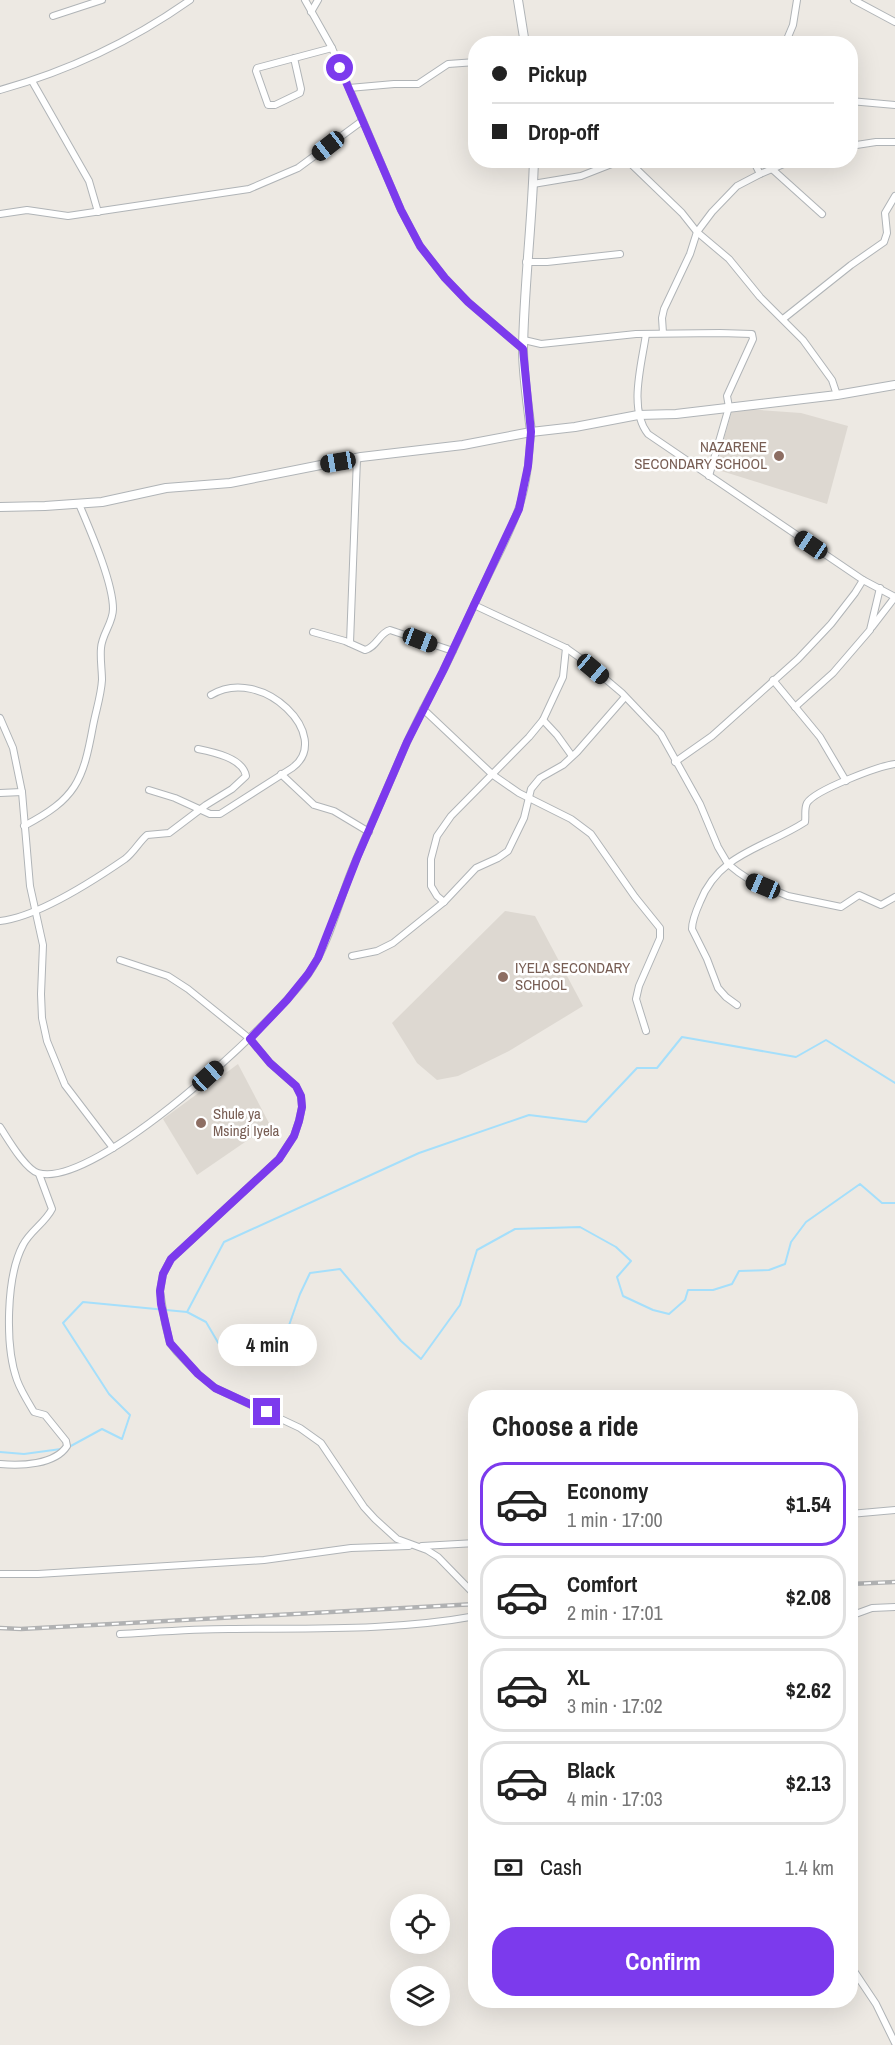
<!DOCTYPE html>
<html lang="en">
<head>
<meta charset="utf-8">
<style>
  body { margin:0; font-family:"Archivo Narrow",sans-serif; background:#f6f6f6; color:#222; height:100vh; display:flex; flex-direction:column; font-size:22px; white-space:nowrap }
  * { box-sizing:border-box; margin:0 }
  p { font-size:20px; color:#767676 }
  .icon { flex:none; width:33px; height:33px; fill:none; stroke:currentColor; stroke-width:2; stroke-linecap:round; stroke-linejoin:round }
  .map { position:relative; flex:1; overflow:hidden }
  .panel { position:absolute; left:468px; top:1390px; width:390px; height:618px; display:flex; flex-direction:column; background:#fff; border-radius:24px; box-shadow:0 6px 24px #0002 }
  .panel>* { flex:none }
  .top-card { position:absolute; left:468px; top:36px; width:390px; height:132px; border-radius:24px; box-shadow:0 6px 24px #0002; display:grid; align-content:center; height:132px; padding:0 24px; background:#fff }
  .buttons { position:absolute; left:390px; top:1894px; display:grid; gap:12px }
  .buttons a { display:grid; place-items:center; width:60px; height:60px; border-radius:50%; background:#fff; box-shadow:0 6px 24px #0002; font-size:30px }
  .end { position:absolute; width:27px; height:27px; margin:-14px; border:8px solid #7c3aed; background:#fff; box-shadow:0 0 0 3px #fff }
  .from { border-radius:50% }
  .bubble { position:absolute; height:42px; border-radius:21px; background:#fff; box-shadow:0 6px 24px #0002; font-size:20px; font-weight:800; line-height:42px; text-align:center }
  .car { position:absolute; width:18px; height:36px; margin:-18px -9px; border-radius:8px; box-shadow:0 0 4px 2px #0007; background:linear-gradient(#222 24%,#8ab4d8 0 40%,#222 0 76%,#8ab4d8 0 86%,#222 0) }
  .top-card b { display:flex; align-items:center; gap:21px; height:57px; font-size:22px }
  .top-card b+b { border-top:2px solid #e0e0e0 }
  .top-card i { width:15px; height:15px; background:#222 }
  ul { padding:0; list-style:none }
  li { display:flex; align-items:center; gap:18px; height:84px; margin:0 12px 9px; padding:0 12px; border:3px solid #e0e0e0; border-radius:24px }
  li div { flex:1 }
  li b { display:block; font-size:22px }
  li em { font-style:normal; font-weight:800 }
  li.active { border-color:#7c3aed }
  li>.icon { width:54px; height:54px; stroke-width:1.5 }
  h2 { padding:0 24px; font-size:27px; line-height:72px }
  .pay { display:flex; align-items:center; gap:15px; height:66px; padding:0 24px; font-size:22px }
  .pay p { margin-inline-start:auto }
  .button { display:flex; gap:12px; margin-top:auto; padding:12px 24px }
  .button a { flex:1; height:69px; border-radius:24px; background:#7c3aed; color:#fff; font-size:24px; font-weight:800; line-height:69px; text-align:center }
  .map>svg:first-child { display:block }
</style>
</head>
<body>
<div class="map">
<svg width="895" height="2045" viewBox="0 0 895 2045">
  <rect width="100%" height="100%" fill="#ede9e3"/>
  <!-- education -->
  <g fill="#ddd8d1">
    <path d="M733,408L801,413L848,426L827,504L715,469Z"/>
    <path d="M505,911L535,916L583,1006L509,1051L458,1076L437,1080L417,1063L392,1023Z"/>
    <path d="M238,1064L270,1125L197,1175L163,1119Z"/>
  </g>
  <g fill="none" stroke-linecap="round" stroke-linejoin="round">
    <!-- stream -->
    <g stroke="#a5dffb" stroke-width="2">
      <path d="M187,1312L224,1242L419,1153L529,1115L586,1122L637,1068H657L682,1037L796,1057L826,1040L895,1083"/>
      <path d="M69,1447L102,1429L122,1439L130,1415L109,1394L63,1323L83,1302L187,1312L206,1322L223,1351L258,1361L280,1351L300,1294L310,1273L340,1269L401,1341L421,1359L460,1305L477,1250L515,1229L580,1227L616,1247L631,1261L617,1277L623,1296L653,1310L669,1314L685,1300L688,1290H713L732,1284L739,1271L769,1270L785,1264L791,1242L806,1222L860,1184L882,1203H895"/>
      <path d="M0,1452L24,1454L61,1449"/>
    </g>
    <defs>
      <g id="minor">
        <path d="M305,0L332,48L401,210L420,246L445,278L468,302L523,349"/>
        <path d="M854,0L895,22"/>
        <path d="M311,12L318,0"/>
        <path d="M53,16L102,0"/>
        <path d="M785,44L793,25L797,0"/>
        <path d="M294,58L301,89L300,93L275,105H268L256,71L257,68L332,48"/>
        <path d="M32,81L89,181L98,212"/>
        <path d="M349,88L394,84H418L448,64L476,62"/>
        <path d="M0,90C68,71 132,41 190,0"/>
        <path d="M850,101L895,105"/>
        <path d="M850,146L876,142H895"/>
        <path d="M627,160L682,213L697,232L729,259L760,297L803,340L832,380L837,395"/>
        <path d="M753,160L760,174"/>
        <path d="M772,169L822,214"/>
        <path d="M533,184L581,176L622,160"/>
        <path d="M0,214L27,210L68,216L249,189L298,168L362,121"/>
        <path d="M526,262H547L620,254"/>
        <path d="M783,319L851,265L884,242L887,233L885,213L895,196"/>
        <path d="M663,333L662,318L664,309L690,254L697,232L712,212L737,186L760,174L793,160"/>
        <path d="M646,334C642,363 628,409 648,434L863,580L895,597"/>
        <path d="M524,340L541,344L636,334L720,333L752,334L753,339L727,396L729,407L709,476"/>
        <path d="M474,605L566,648L583,660L622,693L661,734L700,804L718,847L728,864L738,872L750,880L788,896L841,907L859,895L881,905L895,897"/>
        <path d="M872,627L895,597"/>
        <path d="M313,632L345,641L365,650C377,647 379,633 390,630L453,651"/>
        <path d="M350,643L357,458"/>
        <path d="M773,680L820,737L846,781"/>
        <path d="M795,707L833,673L870,630L880,588"/>
        <path d="M423,709L493,775L519,793L571,819L591,834L635,897L660,928V938L639,986L636,999L646,1031"/>
        <path d="M0,718L13,748L22,792L30,886L43,945L41,994L42,1018L47,1041L65,1085L113,1148"/>
        <path d="M543,720L557,735L572,756"/>
        <path d="M675,762L712,736L798,659L831,624L855,593L863,580"/>
        <path d="M281,774L314,805L334,811L369,832"/>
        <path d="M149,790L175,798L210,814H220L292,768C335,737 262,664 211,695"/>
        <path d="M0,793L22,792"/>
        <path d="M24,826C76,799 83,781 93,726C96,710 101,696 102,680C102,670 100,659 101,648C102,634 113,623 113,609C113,582 90,530 79,504"/>
        <path d="M444,902L437,896L431,886V859L437,836L451,816L529,737L543,720L563,677L566,648"/>
        <path d="M0,921C38,917 93,881 125,859C134,852 139,842 147,835L169,833L206,805L232,789L246,776C243,758 213,752 198,749"/>
        <path d="M352,956L377,951L393,943L444,902L476,868L498,858L508,851L524,818L531,789L540,778L563,765L577,752L625,697"/>
        <path d="M120,960L168,976L188,989L250,1039L270,1063L296,1086L301,1096L302,1107L299,1121L294,1136L279,1159L171,1259L163,1274L160,1291L165,1323L170,1343L177,1352L198,1374L215,1388L300,1428L321,1443L364,1507L375,1519L397,1539L427,1550L438,1557L476,1596"/>
        <path d="M737,1005L726,997L718,988L707,959L692,929C692,920 696,911 700,902C719,853 765,848 805,822C806,816 804,809 807,803C815,790 879,766 895,764"/>
        <path d="M0,1127C8,1139 25,1169 38,1173C95,1190 276,1021 309,973C328,945 337,909 349,877C366,834 386,792 404,749C415,723 429,698 442,673C458,642 471,610 487,578C499,553 513,528 521,501C528,479 529,455 531,432"/>
        <path d="M0,1464C20,1466 55,1465 67,1446L66,1441L45,1415L34,1412C28,1402 21,1391 17,1380C5,1346 6,1277 23,1245C30,1231 45,1223 52,1209L39,1174"/>
        <path d="M850,1514L895,1510"/>
        <path d="M422,1546L476,1543"/>
        <path d="M0,1574H38L264,1560L351,1548L409,1546"/>
        <path d="M850,1616L872,1608L895,1607"/>
        <path d="M120,1634C156,1632 192,1629 229,1629C311,1628 394,1631 476,1616"/>
        <path d="M850,1965L876,2004L895,2043"/>
      </g>
      <g id="tertiary">
        <path d="M518,0L525,44"/>
        <path d="M531,432C528,405 523,376 523,349C524,286 532,224 534,160"/>
        <path d="M0,507L45,506L102,502L166,488L230,483L361,457L463,445L531,432L575,427L638,415L676,414L837,395L895,385"/>
      </g>
    </defs>
    <!-- minor casing -->
    <use href="#minor" stroke="#b0b4b7" stroke-width="8"/>
    <!-- tertiary casing -->
    <use href="#tertiary" stroke="#b0b4b7" stroke-width="10"/>
    <!-- minor -->
    <use href="#minor" stroke="#fff" stroke-width="6"/>
    <!-- tertiary -->
    <use href="#tertiary" stroke="#fff" stroke-width="8"/>
    <defs>
      <g id="rail">
        <path d="M850,1584L895,1582"/>
        <path d="M0,1628L21,1629L476,1604"/>
      </g>
    </defs>
    <!-- rail casing -->
    <use href="#rail" stroke="#b1b2b3" stroke-width="4.5"/>
    <!-- rail -->
    <use href="#rail" stroke="#fff" stroke-width="2" stroke-dasharray="7" stroke-linecap="butt"/>
  </g>
  <g fill="none" stroke-linecap="round" stroke-linejoin="round">
    <!-- route -->
    <path stroke="#7c3aed" stroke-width="8" d="M267,1412L215,1388L198,1374L170,1343L161,1304L160,1291L163,1274L171,1259L279,1159L294,1136L299,1121L302,1107L301,1096L296,1086L270,1063L250,1039L287,1000L308,974L318,958L357,858L407,742L443,671L519,509L528,466L531,432L523,349L468,302L445,278L420,246L401,210L340,68"/>
  </g>
  <!-- markers -->
  <g fill="#8d6e63" stroke="#fff" stroke-width="2">
    <circle cx="779" cy="456" r="6"/>
    <circle cx="503" cy="977" r="6"/>
    <circle cx="201" cy="1123" r="6"/>
  </g>
  <g text-anchor="middle" stroke-width="5" stroke-linejoin="round" paint-order="stroke">
    <!-- education labels -->
    <g font-size="15" fill="#785e54" stroke="#fff" text-anchor="start">
      <text x="767" y="452" text-anchor="end">NAZARENE<tspan x="767" dy="17">SECONDARY SCHOOL</tspan></text>
      <text x="515" y="973">IYELA SECONDARY<tspan x="515" dy="17">SCHOOL</tspan></text>
      <text x="213" y="1119">Shule ya<tspan x="213" dy="17">Msingi Iyela</tspan></text>
    </g>
  </g>
</svg>
<div class="buttons">
<a><svg class="icon" aria-label="locate" viewBox="0 0 24 24"><circle cx="12" cy="12" r="6"/><path d="M12 2v4M12 18v4M2 12h4M18 12h4"/></svg></a>
<a><svg class="icon" aria-label="layers" viewBox="0 0 24 24"><path d="M12 4l9 5-9 5-9-5zM3 14l9 5 9-5"/></svg></a>
</div>
<i class="end from" style="left:340px;top:68px"></i>
<i class="end" style="left:267px;top:1412px"></i>
<div class="bubble" style="left:218px;top:1324px;width:99px">4 min</div>
<i class="car" style="left:328px;top:146px;rotate:232deg"></i>
<i class="car" style="left:338px;top:462px;rotate:260deg"></i>
<i class="car" style="left:811px;top:545px;rotate:304deg"></i>
<i class="car" style="left:420px;top:640px;rotate:111deg"></i>
<i class="car" style="left:593px;top:669px;rotate:130deg"></i>
<i class="car" style="left:763px;top:886px;rotate:293deg"></i>
<i class="car" style="left:208px;top:1076px;rotate:48deg"></i>
<div class="top-card">
<b><i class="from"></i>Pickup</b>
<b><i></i>Drop-off</b>
</div>
<section class="panel">
<h2>Choose a ride</h2>
<ul>
<li class="active"><svg class="icon" aria-label="car" viewBox="0 0 24 24"><path d="M5 17H2v-5l4-1 3-4h7l3 4 3 1v5h-3M9 17h6M6 11h13"/><circle cx="7" cy="17" r="2"/><circle cx="17" cy="17" r="2"/></svg><div><b>Economy</b><p>1 min · 17:00</p></div><em>$1.54</em></li>
<li><svg class="icon" aria-label="car" viewBox="0 0 24 24"><path d="M5 17H2v-5l4-1 3-4h7l3 4 3 1v5h-3M9 17h6M6 11h13"/><circle cx="7" cy="17" r="2"/><circle cx="17" cy="17" r="2"/></svg><div><b>Comfort</b><p>2 min · 17:01</p></div><em>$2.08</em></li>
<li><svg class="icon" aria-label="car" viewBox="0 0 24 24"><path d="M5 17H2v-5l4-1 3-4h7l3 4 3 1v5h-3M9 17h6M6 11h13"/><circle cx="7" cy="17" r="2"/><circle cx="17" cy="17" r="2"/></svg><div><b>XL</b><p>3 min · 17:02</p></div><em>$2.62</em></li>
<li><svg class="icon" aria-label="car" viewBox="0 0 24 24"><path d="M5 17H2v-5l4-1 3-4h7l3 4 3 1v5h-3M9 17h6M6 11h13"/><circle cx="7" cy="17" r="2"/><circle cx="17" cy="17" r="2"/></svg><div><b>Black</b><p>4 min · 17:03</p></div><em>$2.13</em></li>
</ul>
<div class="pay"><svg class="icon" aria-label="cash" viewBox="0 0 24 24"><path d="M3 7h18v10H3z"/><circle cx="12" cy="12" r="2"/></svg>Cash<p>1.4 km</p></div>
<div class="button"><a>Confirm</a></div>
</section>
</div>
</body>
</html>
